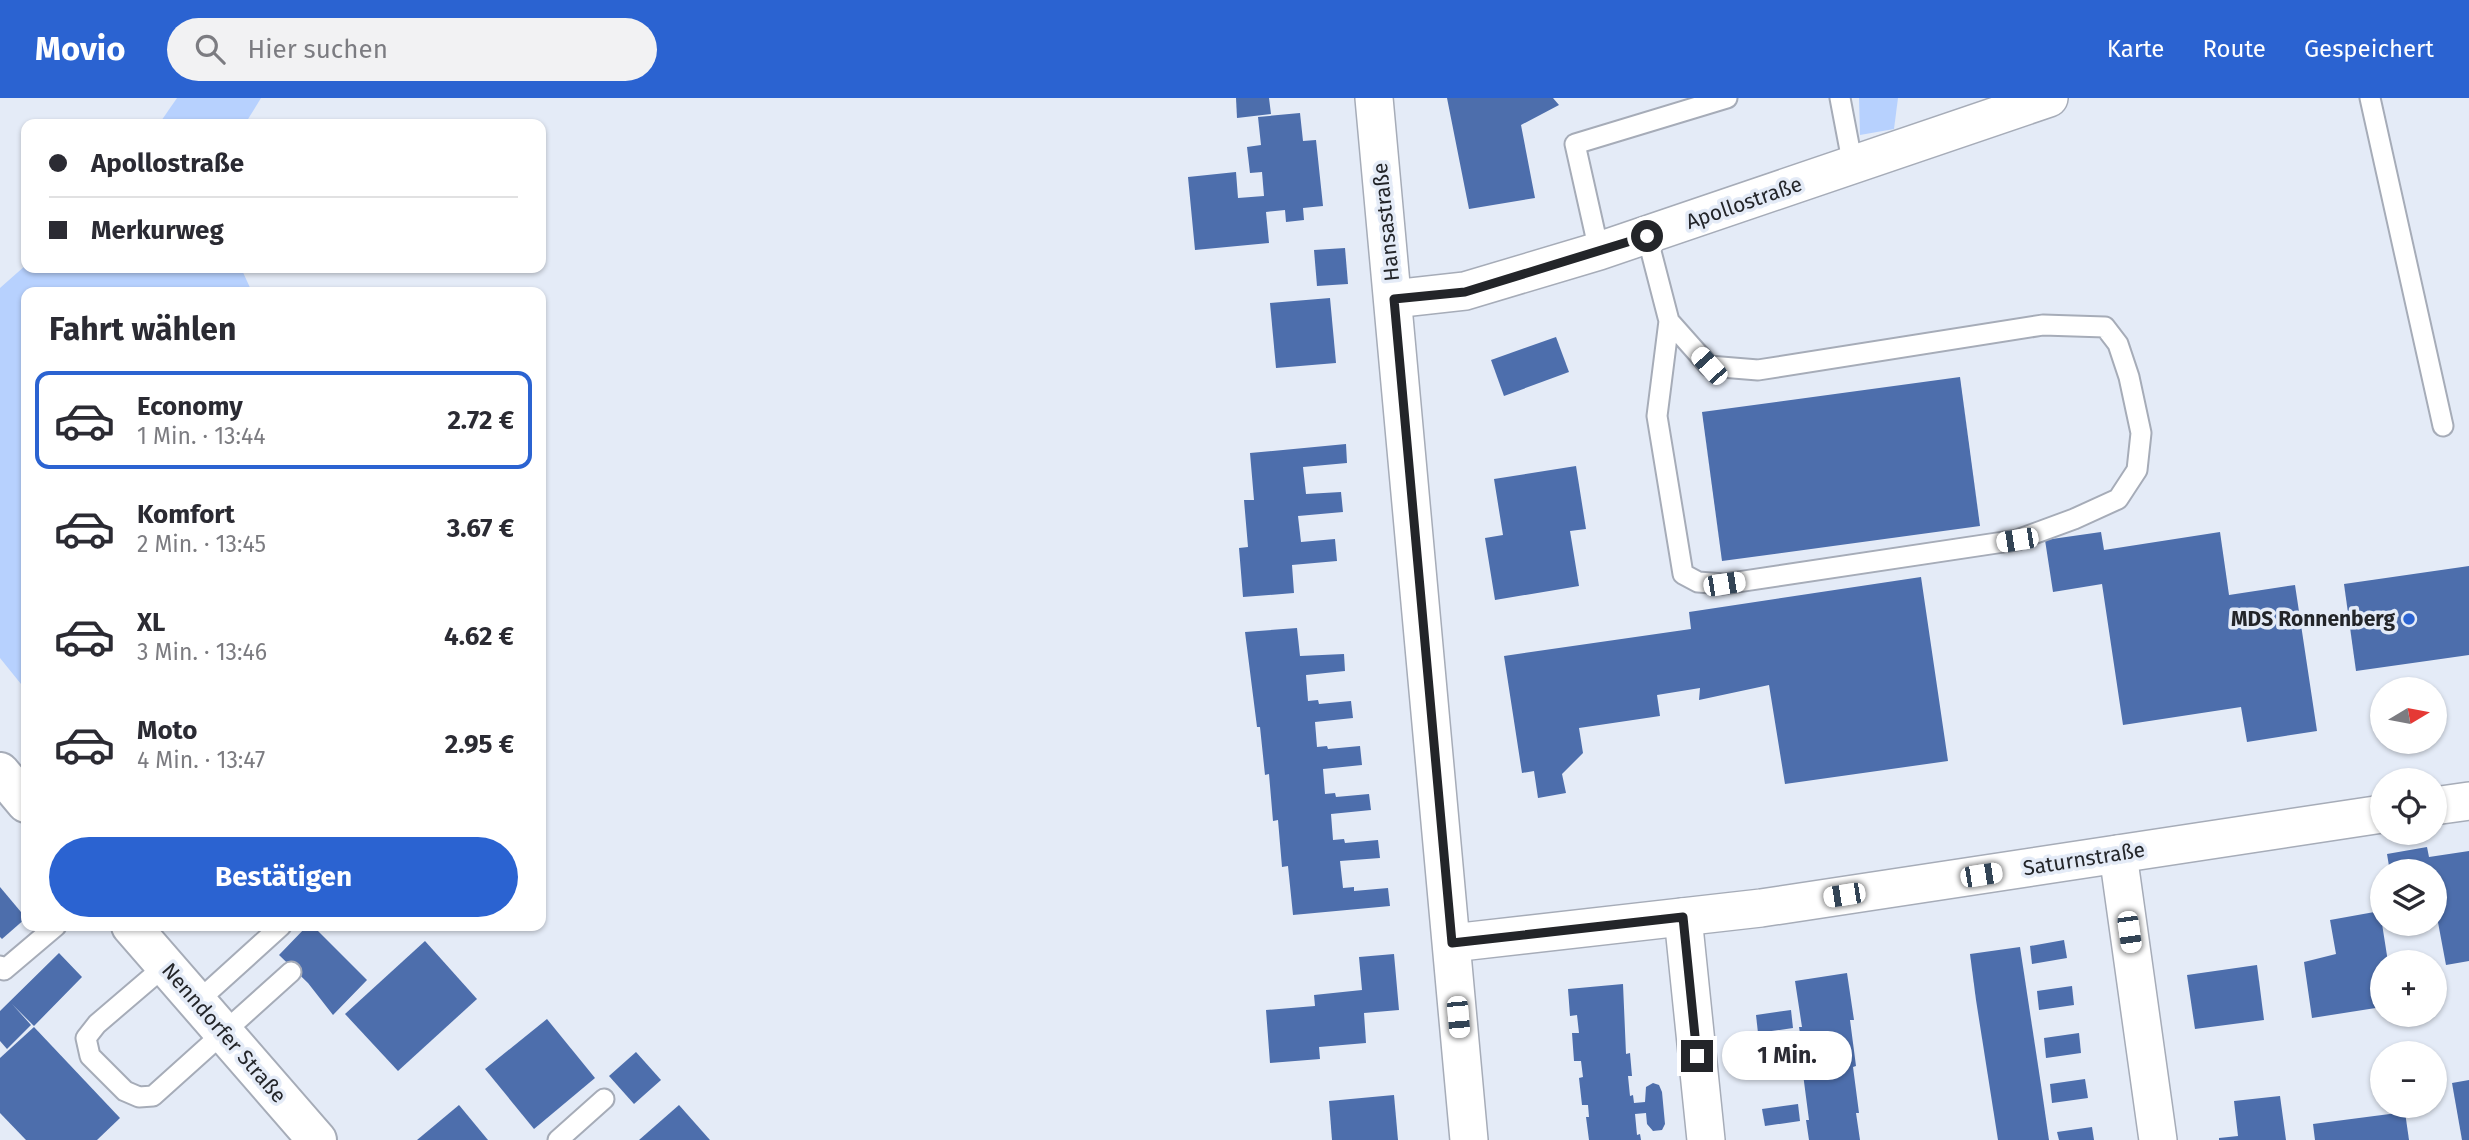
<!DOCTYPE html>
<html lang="de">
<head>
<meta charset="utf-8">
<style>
  body { margin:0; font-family:"Fira Sans",sans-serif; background:#f2f2f3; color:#2b2b33; height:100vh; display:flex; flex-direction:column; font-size:26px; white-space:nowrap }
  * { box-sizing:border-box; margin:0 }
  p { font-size:23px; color:#7c7c81 }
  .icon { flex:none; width:38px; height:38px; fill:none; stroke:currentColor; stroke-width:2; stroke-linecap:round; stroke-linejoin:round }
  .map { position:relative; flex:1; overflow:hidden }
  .details { position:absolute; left:21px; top:189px; width:525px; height:644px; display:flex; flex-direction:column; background:#fff; border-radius:14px; box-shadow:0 2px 5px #0004 }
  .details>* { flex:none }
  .banner { position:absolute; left:21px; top:21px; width:525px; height:154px; border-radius:14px; box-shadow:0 2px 5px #0004; display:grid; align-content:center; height:154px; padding:0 28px; background:#fff }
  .needle { width:46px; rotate:80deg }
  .controls { position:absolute; left:2370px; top:579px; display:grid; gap:14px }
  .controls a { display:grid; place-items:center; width:77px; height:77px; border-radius:50%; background:#fff; box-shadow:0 2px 5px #0004; font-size:35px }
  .end { position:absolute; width:32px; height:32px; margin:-16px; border:9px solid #232529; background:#fff; box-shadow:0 0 0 4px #fff }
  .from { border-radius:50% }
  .bubble { position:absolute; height:49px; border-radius:24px; background:#fff; box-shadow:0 2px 5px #0004; font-size:23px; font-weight:700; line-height:49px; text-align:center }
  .car { position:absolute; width:21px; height:42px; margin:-21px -10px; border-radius:9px; box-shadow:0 0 5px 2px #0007; background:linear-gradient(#fff 24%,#345 0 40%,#fff 0 76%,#345 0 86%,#fff 0) }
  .banner b { display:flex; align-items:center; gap:24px; height:66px; font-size:26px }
  .banner b+b { border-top:2px solid #e1e1e2 }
  .banner i { width:18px; height:18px; background:#2b2b33 }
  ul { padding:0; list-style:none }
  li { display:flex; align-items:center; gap:21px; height:98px; margin:0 14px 10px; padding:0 14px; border:4px solid transparent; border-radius:14px }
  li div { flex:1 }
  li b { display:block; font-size:26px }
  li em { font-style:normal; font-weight:700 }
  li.active { border-color:#2b63d1 }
  li>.icon { width:63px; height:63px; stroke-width:1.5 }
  h2 { padding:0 28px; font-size:32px; line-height:84px }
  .button { display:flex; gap:14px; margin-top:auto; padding:14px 28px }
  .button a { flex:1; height:80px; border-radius:42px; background:#2b63d1; color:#fff; font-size:28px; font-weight:700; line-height:80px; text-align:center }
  header { display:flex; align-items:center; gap:42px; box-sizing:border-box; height:98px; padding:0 35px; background:#2b63d1; color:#fff }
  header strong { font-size:33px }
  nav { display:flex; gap:38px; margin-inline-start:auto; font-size:24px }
  .search { width:490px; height:63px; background:#f2f2f3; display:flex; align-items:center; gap:18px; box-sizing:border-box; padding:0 24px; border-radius:38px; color:#7c7c81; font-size:26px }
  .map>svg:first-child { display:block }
</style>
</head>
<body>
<header>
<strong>Movio</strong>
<div class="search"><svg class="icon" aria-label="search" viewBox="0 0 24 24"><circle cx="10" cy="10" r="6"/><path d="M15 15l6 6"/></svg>Hier suchen</div>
<nav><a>Karte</a><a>Route</a><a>Gespeichert</a></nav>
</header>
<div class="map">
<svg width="2469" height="1042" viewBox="0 0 2469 1042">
  <rect width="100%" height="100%" fill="#e4ebf7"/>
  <!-- green -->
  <g fill="#b7d1fe">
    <path d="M177,0H261L245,26H159Z"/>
    <path d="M1859,0H1898L1894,31L1860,37Z"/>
    <path d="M26,167V170H241L252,194H26V582L21,586L0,560V190Z"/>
  </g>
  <!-- building -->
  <g fill="#4d6eac">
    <path d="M1236,0H1269L1271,16L1237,20Z"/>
    <path d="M1447,0H1553L1559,7L1521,27L1535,100L1469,111Z"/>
    <path d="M1300,15L1303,43L1316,42L1323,108L1303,110L1304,122L1286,124L1285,112L1266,114L1269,145L1195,152L1188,79L1236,74L1238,100L1264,98L1262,74L1250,75L1247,49L1261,47L1258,19Z"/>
    <path d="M1345,150L1348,186L1317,188L1314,152Z"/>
    <path d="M1330,200L1336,265L1276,270L1270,205Z"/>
    <path d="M1556,239L1569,274L1504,298L1491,262Z"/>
    <path d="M1960,279L1980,428L1722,463L1702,314Z"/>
    <path d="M1346,346L1347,365L1303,369L1306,396L1341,394L1343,414L1298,418L1301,444L1335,441L1337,463L1292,467L1294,495L1243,499L1239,450L1248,449L1244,402H1254L1250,355Z"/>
    <path d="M1576,368L1586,431L1570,433L1579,488L1495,502L1485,440L1503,437L1494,381Z"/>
    <path d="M2101,434L2104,452L2220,434L2229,497L2295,487L2317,633L2247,644L2241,609L2123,627L2102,486L2053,494L2045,442Z"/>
    <path d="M2469,468V557L2356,573L2344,486Z"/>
    <path d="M1921,479L1948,663L1785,686L1769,587L1699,602L1700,590L1657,597L1660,618L1579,630L1583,655L1562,676L1566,695L1538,700L1534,673L1522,675L1504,558L1691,531L1689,514Z"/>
    <path d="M1297,530L1300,558L1344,556L1345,573L1306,577L1308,603L1318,602L1319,606L1351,603L1353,620L1315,624L1317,649L1327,648L1328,651L1360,648L1362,667L1323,671L1325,696L1335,695L1336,699L1369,696L1371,712L1331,716L1333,742L1344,741L1345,745L1378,742L1380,760L1340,763L1343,790L1354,789V793L1388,790L1390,808L1293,817L1288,768L1282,769L1278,722L1273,723L1269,676L1265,677L1260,629H1257L1245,534Z"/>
    <path d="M2427,749L2429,759L2469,753V863L2446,867L2434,803V774H2390L2387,756Z"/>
    <path d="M0,789L26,820L2,841L0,839Z"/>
    <path d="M2380,813L2388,864H2382V909L2312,920L2304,864L2336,856L2330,822Z"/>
    <path d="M307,828H313L367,882L333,917L308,885L279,857Z"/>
    <path d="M2064,842L2067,860L2032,866L2030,848Z"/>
    <path d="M425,843L477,901L398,973L345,916Z"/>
    <path d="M2020,849L2041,987L2049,1042H1998L1976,902L1970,856Z"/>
    <path d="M59,855L82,879L34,928L12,906L31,927L7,951L0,943V913Z"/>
    <path d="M1394,856L1399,912L1364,915L1366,945L1319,949L1320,961L1270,965L1266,912L1315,908L1314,897L1362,892L1359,859Z"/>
    <path d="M2257,867L2264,922L2195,931L2187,877Z"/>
    <path d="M1847,875L1854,922H1850L1856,968L1853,969L1859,1015H1856L1860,1042H1809L1806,1022H1809L1803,976H1806L1799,929H1802L1795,883Z"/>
    <path d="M1623,886L1626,956L1630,955L1632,978H1628L1630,998L1633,997L1634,1005L1645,1004L1646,989L1653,985L1659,987L1662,994L1665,1026L1662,1032L1653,1033L1647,1026L1646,1015L1635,1016L1637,1037L1640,1036L1641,1042H1589L1586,1019H1589L1588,1007H1582L1579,980L1583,979L1581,963H1574L1572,935H1579L1577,917L1570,918L1568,891Z"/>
    <path d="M2072,888L2074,907L2039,912L2037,893Z"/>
    <path d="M1791,912L1793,930L1758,935L1756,917Z"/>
    <path d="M547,921L595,980L534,1031L485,971Z"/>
    <path d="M34,929L120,1020L97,1042H26L0,1015V960Z"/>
    <path d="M2079,935L2081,955L2046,960L2044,940Z"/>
    <path d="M636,954L661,982L634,1006L609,978Z"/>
    <path d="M1793,959L1796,977L1762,982L1760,964Z"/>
    <path d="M2085,981L2088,1000L2052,1005L2050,986Z"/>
    <path d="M2469,982V1042H2462L2452,985Z"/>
    <path d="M1394,997L1398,1042H1332L1329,1003Z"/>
    <path d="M2280,998L2286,1042H2219V1040L2238,1038L2234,1003Z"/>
    <path d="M1798,1006L1800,1023L1765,1028L1762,1011Z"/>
    <path d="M459,1007L488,1042H417Z"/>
    <path d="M679,1007L710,1042H639Z"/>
    <path d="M2405,1014L2409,1042H2315L2313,1026Z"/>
    <path d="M2092,1029L2094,1042H2059L2057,1034Z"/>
  </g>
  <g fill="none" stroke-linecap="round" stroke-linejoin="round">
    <defs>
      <g id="service">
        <path d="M1840,0L1853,68"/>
        <path d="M2370,0L2443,328"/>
        <path d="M1647,138L1669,223L1657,318L1683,476L1698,484L1724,486L2017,442L2074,421L2118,401L2137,372L2141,335L2129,279L2118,246L2105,229L2043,227L1758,272L1709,268L1669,223"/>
        <path d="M1599,153L1575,46L1727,0"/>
        <path d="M166,867L97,926L86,940L90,958L125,993L139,999L153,998L291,874"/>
        <path d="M0,868L4,872L56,828"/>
        <path d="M197,904L281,828"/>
        <path d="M558,1042L604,1001"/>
      </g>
      <g id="minor">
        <path d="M1374,0L1469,1042"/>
        <path d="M1393,201L1465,193L1599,153L2049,0"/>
        <path d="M2434,708L2469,703"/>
        <path d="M2118,756L2158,1042"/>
        <path d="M1683,819L1706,1042"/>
        <path d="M1452,845L1761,810L2382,716"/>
      </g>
      <g id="tertiary">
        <path d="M0,674L26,705"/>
        <path d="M131,828L317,1042"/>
      </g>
    </defs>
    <!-- service casing -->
    <use href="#service" stroke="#a6acb8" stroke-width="23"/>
    <!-- minor casing -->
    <use href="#minor" stroke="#a6acb8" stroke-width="40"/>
    <!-- tertiary casing -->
    <use href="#tertiary" stroke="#a6acb8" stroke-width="42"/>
    <!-- service -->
    <use href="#service" stroke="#fff" stroke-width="19"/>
    <!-- minor -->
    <use href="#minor" stroke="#fff" stroke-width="37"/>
    <!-- tertiary -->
    <use href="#tertiary" stroke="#fff" stroke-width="38"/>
  </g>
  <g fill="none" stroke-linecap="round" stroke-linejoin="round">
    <!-- route -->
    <path stroke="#232529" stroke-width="9" d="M1647,138L1465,194L1394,201L1452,845L1683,819L1697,958"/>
  </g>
  <!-- markers -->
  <circle fill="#2b63d1" stroke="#e4ebf7" stroke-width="2.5" cx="2409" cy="521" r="7"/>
  <g text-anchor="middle" stroke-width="7" stroke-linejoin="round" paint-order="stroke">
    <!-- street labels -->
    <g font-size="21" fill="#232529" stroke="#e4ebf7">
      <text transform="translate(1744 105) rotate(-19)" y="7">Apollostraße</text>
      <text transform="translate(1386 124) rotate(-96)" y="7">Hansastraße</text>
      <text transform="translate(2084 761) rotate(-9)" y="7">Saturnstraße</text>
      <text transform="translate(224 935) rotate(49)" y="7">Nenndorfer Straße</text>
    </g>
    <!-- poi labels -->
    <g font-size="21" font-weight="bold" fill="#232529" stroke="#e4ebf7" text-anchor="end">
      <text x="2395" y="528">MDS Ronnenberg</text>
    </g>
  </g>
</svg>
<div class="controls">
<a><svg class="needle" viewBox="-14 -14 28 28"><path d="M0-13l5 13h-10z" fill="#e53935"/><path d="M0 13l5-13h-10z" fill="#7c7c81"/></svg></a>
<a><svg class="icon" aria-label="locate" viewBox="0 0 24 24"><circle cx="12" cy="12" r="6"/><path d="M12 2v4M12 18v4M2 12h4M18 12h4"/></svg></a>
<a><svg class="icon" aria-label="layers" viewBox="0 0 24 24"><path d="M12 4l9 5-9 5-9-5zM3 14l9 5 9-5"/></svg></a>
<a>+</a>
<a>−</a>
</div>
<i class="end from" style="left:1647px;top:138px"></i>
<i class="end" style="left:1697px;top:958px"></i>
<div class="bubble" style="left:1722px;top:933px;width:130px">1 Min.</div>
<i class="car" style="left:1709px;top:268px;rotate:318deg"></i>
<i class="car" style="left:2017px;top:442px;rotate:261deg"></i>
<i class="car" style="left:1724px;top:486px;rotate:81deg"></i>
<i class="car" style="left:1981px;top:777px;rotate:81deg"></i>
<i class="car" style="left:1844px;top:797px;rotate:261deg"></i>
<i class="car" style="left:2129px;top:834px;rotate:172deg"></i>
<i class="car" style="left:1458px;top:919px;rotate:175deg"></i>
<div class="banner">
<b><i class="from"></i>Apollostraße</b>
<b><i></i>Merkurweg</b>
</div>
<section class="details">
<h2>Fahrt wählen</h2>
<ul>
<li class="active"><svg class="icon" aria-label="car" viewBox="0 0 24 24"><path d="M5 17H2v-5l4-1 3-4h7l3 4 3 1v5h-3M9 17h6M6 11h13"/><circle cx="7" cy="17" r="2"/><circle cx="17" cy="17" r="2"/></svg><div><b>Economy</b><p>1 Min. · 13:44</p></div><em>2.72 €</em></li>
<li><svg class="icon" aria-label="car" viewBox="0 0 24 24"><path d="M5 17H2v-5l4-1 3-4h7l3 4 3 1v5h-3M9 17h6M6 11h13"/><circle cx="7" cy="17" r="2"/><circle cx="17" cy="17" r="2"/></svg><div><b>Komfort</b><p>2 Min. · 13:45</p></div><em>3.67 €</em></li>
<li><svg class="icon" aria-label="car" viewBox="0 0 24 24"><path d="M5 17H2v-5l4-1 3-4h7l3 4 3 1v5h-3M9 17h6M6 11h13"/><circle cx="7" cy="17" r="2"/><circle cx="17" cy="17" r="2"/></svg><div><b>XL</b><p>3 Min. · 13:46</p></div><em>4.62 €</em></li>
<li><svg class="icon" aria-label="car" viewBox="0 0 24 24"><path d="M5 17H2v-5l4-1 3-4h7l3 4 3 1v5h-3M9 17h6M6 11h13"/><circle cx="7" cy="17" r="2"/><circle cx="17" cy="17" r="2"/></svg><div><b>Moto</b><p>4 Min. · 13:47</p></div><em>2.95 €</em></li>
</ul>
<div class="button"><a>Bestätigen</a></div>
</section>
</div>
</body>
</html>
